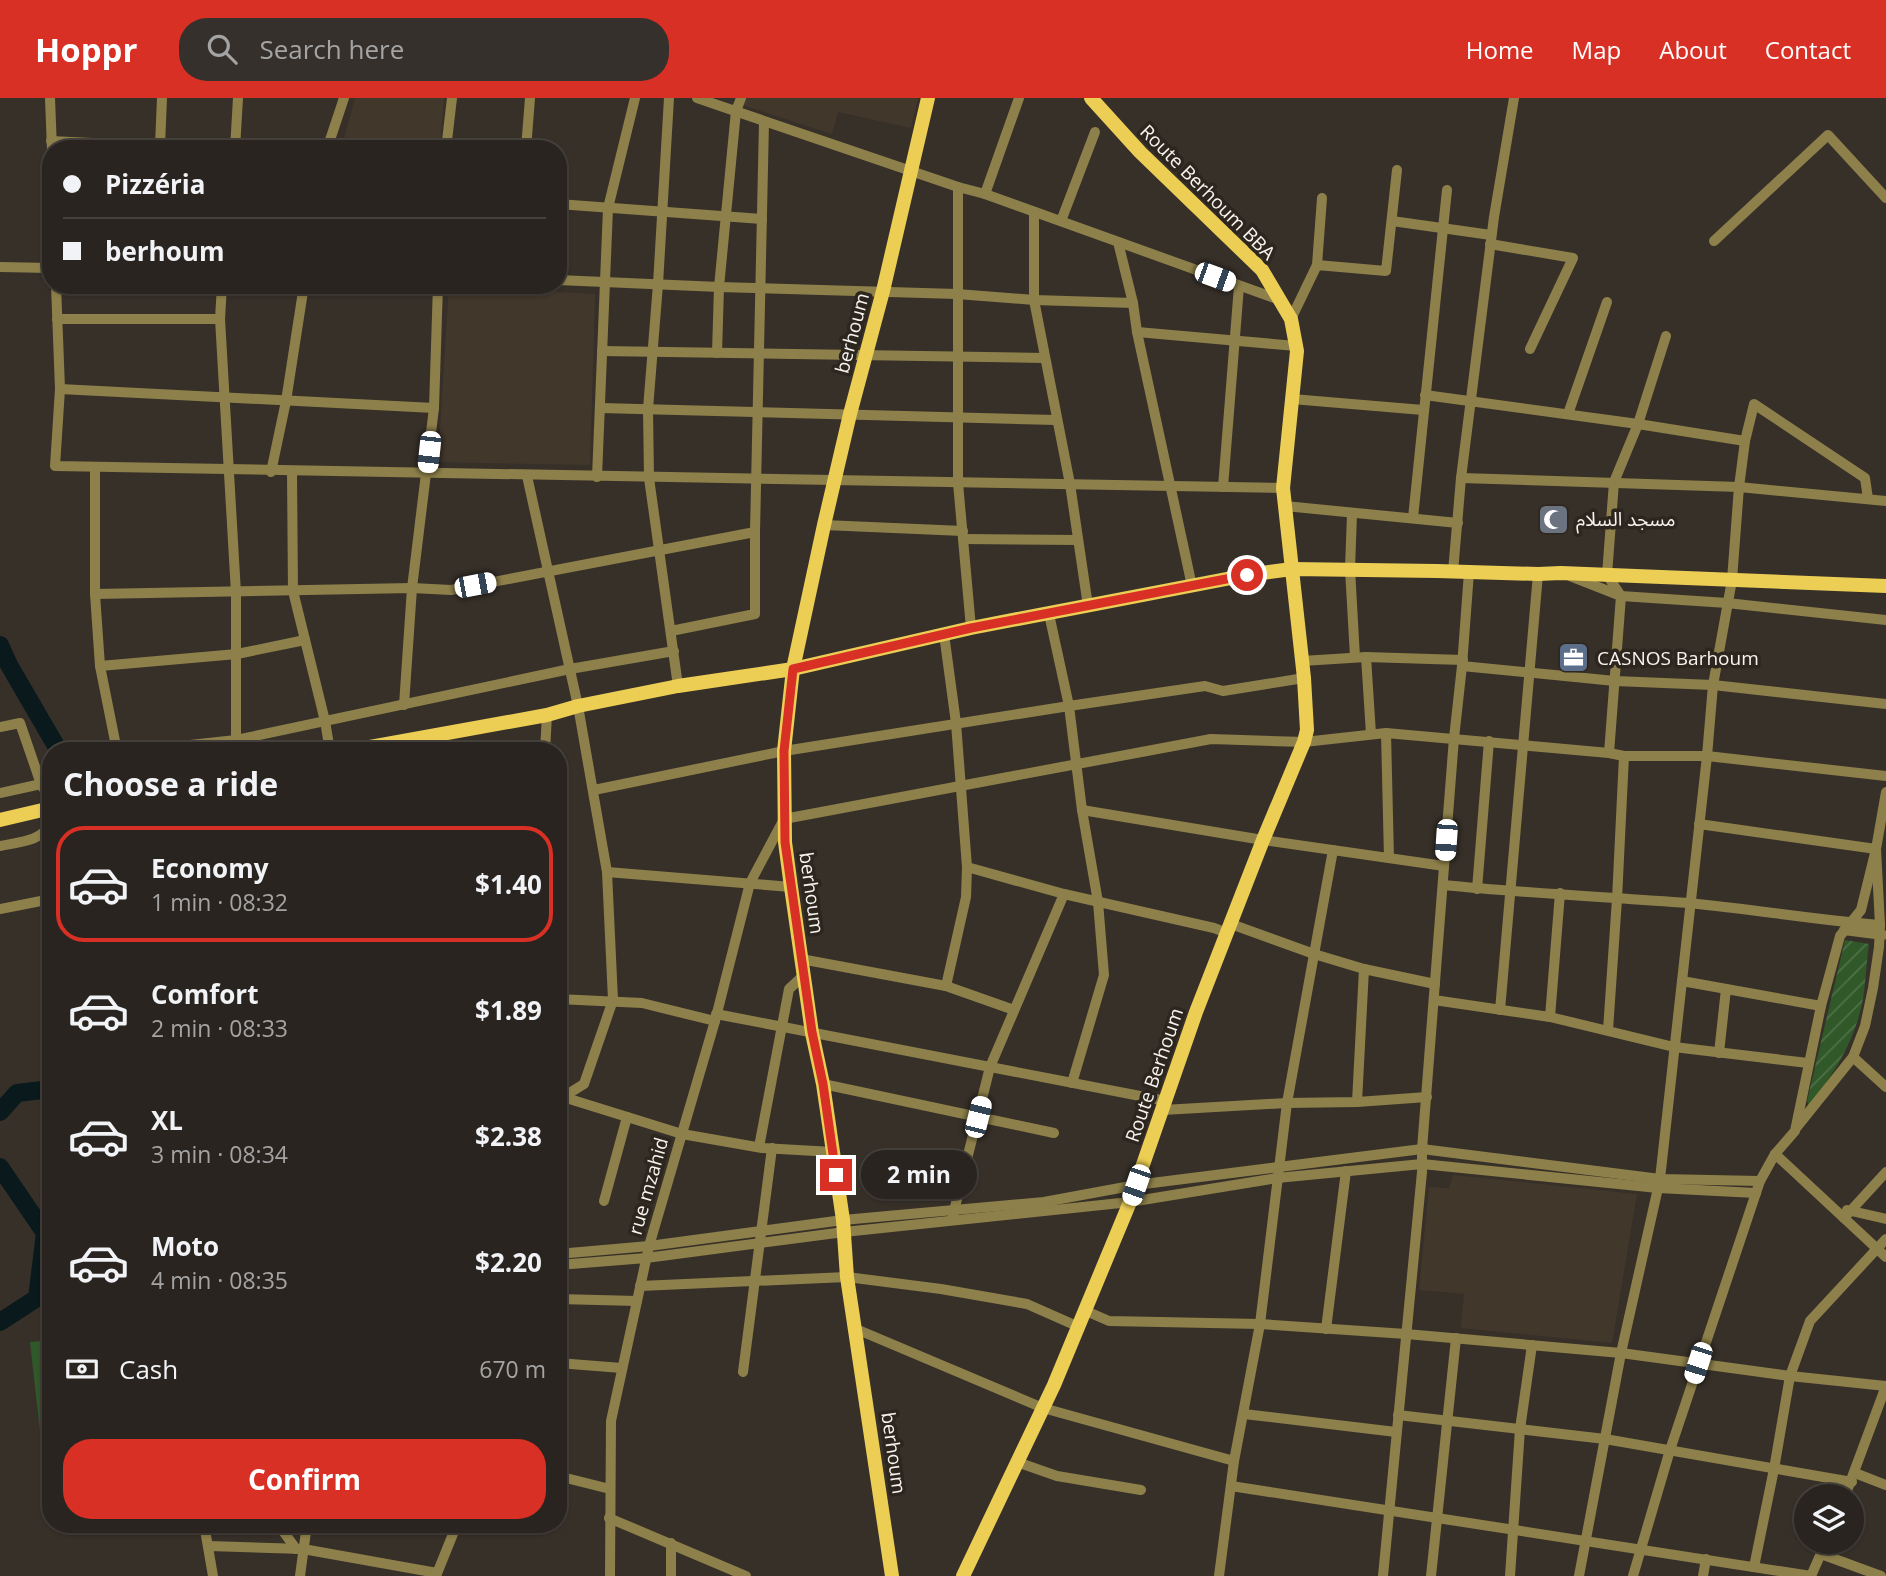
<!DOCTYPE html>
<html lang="en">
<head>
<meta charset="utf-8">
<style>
  body { margin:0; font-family:"Open Sans","Noto Sans Arabic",sans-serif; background:#35302c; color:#f1f3f6; height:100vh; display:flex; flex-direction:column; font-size:26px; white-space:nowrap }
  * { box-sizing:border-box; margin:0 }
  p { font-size:23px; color:#a5a4a4 }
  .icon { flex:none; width:38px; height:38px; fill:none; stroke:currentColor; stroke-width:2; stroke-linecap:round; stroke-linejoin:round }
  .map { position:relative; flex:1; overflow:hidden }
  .details { position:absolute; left:42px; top:644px; width:525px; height:791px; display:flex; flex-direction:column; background:#29241f; border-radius:28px; box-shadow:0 2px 5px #0004,0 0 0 2px #45413d }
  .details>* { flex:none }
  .top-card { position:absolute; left:42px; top:42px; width:525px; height:154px; border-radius:28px; box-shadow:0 2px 5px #0004,0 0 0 2px #45413d; display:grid; align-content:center; height:154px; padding:0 21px; background:#29241f }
  .tools { position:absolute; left:1794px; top:1386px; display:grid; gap:14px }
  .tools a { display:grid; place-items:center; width:70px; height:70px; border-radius:50%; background:#29241f; box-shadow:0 2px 5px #0004,0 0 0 2px #45413d; font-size:35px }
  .end { position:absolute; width:32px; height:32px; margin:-16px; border:9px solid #d93025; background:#fff; box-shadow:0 0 0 4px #fff }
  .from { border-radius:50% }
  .bubble { position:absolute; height:49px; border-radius:24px; background:#29241f; box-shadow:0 2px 5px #0004,0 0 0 2px #45413d; font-size:23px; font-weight:700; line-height:49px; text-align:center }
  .car { position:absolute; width:21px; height:42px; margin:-21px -10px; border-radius:9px; box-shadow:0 0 5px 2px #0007; background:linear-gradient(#fff 24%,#345 0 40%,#fff 0 76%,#345 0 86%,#fff 0) }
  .top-card b { display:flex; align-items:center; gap:24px; height:66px; font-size:26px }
  .top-card b+b { border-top:2px solid #45413d }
  .top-card i { width:18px; height:18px; background:#f1f3f6 }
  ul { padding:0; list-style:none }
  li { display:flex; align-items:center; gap:21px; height:116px; margin:0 14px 10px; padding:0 7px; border:4px solid transparent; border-radius:28px }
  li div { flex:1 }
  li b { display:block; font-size:26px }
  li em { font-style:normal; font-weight:700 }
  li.on { border-color:#d93025 }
  li>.icon { width:63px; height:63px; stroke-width:1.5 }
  h2 { padding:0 21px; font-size:32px; line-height:84px }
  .pay { display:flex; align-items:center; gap:18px; height:77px; padding:0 21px; font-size:26px }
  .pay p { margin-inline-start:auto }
  .action { display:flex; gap:14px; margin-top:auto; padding:14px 21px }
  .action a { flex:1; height:80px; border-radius:28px; background:#d93025; color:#fff; font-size:28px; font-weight:700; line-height:80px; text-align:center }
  header { display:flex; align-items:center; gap:42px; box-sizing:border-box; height:98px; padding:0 35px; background:#d93025; color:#fff }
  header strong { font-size:33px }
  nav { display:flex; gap:38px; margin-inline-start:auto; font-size:24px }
  .search { width:490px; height:63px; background:#35302c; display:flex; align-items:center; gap:18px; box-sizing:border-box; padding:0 24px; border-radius:28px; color:#a5a4a4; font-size:26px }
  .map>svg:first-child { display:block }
</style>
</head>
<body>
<header>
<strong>Hoppr</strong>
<div class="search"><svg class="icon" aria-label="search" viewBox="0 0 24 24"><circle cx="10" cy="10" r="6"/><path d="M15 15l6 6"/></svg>Search here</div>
<nav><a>Home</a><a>Map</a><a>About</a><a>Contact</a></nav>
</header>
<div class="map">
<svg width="1886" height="1478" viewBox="0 0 1886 1478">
  <defs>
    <pattern id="garden-furrows" width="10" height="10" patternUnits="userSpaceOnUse" patternTransform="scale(1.75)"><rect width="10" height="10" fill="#305828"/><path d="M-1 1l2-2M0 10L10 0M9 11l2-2" fill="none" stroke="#4f7048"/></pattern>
  </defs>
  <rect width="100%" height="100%" fill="#373029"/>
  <!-- built -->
  <g fill="#42372b">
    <path d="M355,0H444L440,51L342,49Z"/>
    <path d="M745,0H918L911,30L838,14L832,36L742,7Z"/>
    <path d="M449,188L595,196L590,367L438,364Z"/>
    <path d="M1453,1077L1637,1096L1612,1245L1461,1230L1464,1196L1419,1192L1429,1089L1449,1090Z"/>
  </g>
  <!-- garden -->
  <path fill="url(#garden-furrows)" d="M1845,842L1869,846C1866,866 1866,887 1862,906C1854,944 1833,978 1809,1007L1807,1003Z"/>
  <!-- pitch -->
  <path fill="#305828" d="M51,1242V1377L45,1378L30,1244Z"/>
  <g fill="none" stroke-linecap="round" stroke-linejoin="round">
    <!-- river -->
    <g stroke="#0a191c" stroke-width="18">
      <path d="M0,547L9,567L59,653"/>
      <path d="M0,1014L17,995L51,991"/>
      <path d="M0,1069L45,1135L37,1200L0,1224"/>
    </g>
    <!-- minor -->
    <g stroke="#8e804a" stroke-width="10">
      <path d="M50,0L52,51"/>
      <path d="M669,0L658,186L648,311L649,380L678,588"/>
      <path d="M697,0L958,89L985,96L1280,202"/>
      <path d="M51,43L215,51"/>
      <path d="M160,48L162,0"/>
      <path d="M235,51L238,0"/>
      <path d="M327,51L344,0"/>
      <path d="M446,51L452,0"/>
      <path d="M526,51L530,0"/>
      <path d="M958,89V385L971,530"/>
      <path d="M985,96L1019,0"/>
      <path d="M558,106L762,121"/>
      <path d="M1034,114V202L1070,386L1088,508"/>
      <path d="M1061,123L1095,34"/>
      <path d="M1392,123L1491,137"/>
      <path d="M1714,143L1828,37L1886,100"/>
      <path d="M1118,144L1133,205L1137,234L1192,488"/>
      <path d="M1490,146L1573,160L1530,251"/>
      <path d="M1317,167L1322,100"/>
      <path d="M0,169L51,170"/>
      <path d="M558,182L719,189L957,196L1034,202L1133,205"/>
      <path d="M56,187L60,291L55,368L1283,390"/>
      <path d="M222,187L220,221L236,495V653"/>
      <path d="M57,221H220"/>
      <path d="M1291,221L1317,167L1386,173L1397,72"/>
      <path d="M1137,234L1296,248"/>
      <path d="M602,253L1044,260"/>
      <path d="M717,255L719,189L736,13L741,0"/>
      <path d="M60,291L434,310"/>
      <path d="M1425,297L1638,326L1745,343"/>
      <path d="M1292,301L1423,312"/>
      <path d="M600,310L1056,322"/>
      <path d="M1568,316L1607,204"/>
      <path d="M95,369V496L100,568L117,653"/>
      <path d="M271,374L286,303L304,187"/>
      <path d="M292,374L293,493L325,623L330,653"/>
      <path d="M527,378L578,608L607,774L613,902L584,986L563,999L558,1015"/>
      <path d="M597,379L608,110L635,0"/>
      <path d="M1461,380L1739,389L1886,403"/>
      <path d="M1223,389L1239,188"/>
      <path d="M1285,408L1458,425"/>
      <path d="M1352,416L1350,471L1355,559"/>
      <path d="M1413,420L1447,92"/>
      <path d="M824,427L963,433"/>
      <path d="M963,441L1078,442"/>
      <path d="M1453,474L1461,380L1494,119L1514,0"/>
      <path d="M1570,478L1621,498L1727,505L1886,522"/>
      <path d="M95,496L412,490L451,492L755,434"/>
      <path d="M1049,516L1069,608L1082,712L1098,804L1104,877L1072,985"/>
      <path d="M671,533L755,516V434L764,24"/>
      <path d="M944,536L956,625L967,769L1064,796L1214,830L1227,835"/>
      <path d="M1366,559L1371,636"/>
      <path d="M1302,563L1366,559L1463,562"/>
      <path d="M100,568L237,556L305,542"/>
      <path d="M1462,568L1615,583L1713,587L1886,606"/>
      <path d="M404,607L412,490L434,310L438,187"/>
      <path d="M0,629L20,625L41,686"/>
      <path d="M1386,635L1389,760"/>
      <path d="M135,653L236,642L570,571L674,553"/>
      <path d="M545,653L547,617"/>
      <path d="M1609,655L1621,498L1607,477L1614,384L1638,326L1666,238"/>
      <path d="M594,692L784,653L1069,608L1205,588L1223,593L1304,580"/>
      <path d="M0,695L41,686L48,698L51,707"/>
      <path d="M1082,712L1263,742L1444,768"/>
      <path d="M0,748C19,744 41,744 51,725"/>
      <path d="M607,774L791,789"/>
      <path d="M1443,787C1524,795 1606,799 1688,805C1752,811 1816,822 1880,827"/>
      <path d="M1477,791L1489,643"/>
      <path d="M0,811L51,801"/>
      <path d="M1231,826L1314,856L1364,871L1435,886"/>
      <path d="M1844,832L1883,837"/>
      <path d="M801,861L946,888L1014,912"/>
      <path d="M1682,883L1821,908"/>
      <path d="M946,888L966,799L967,769"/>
      <path d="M558,901L642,905L715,923"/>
      <path d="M1434,902L1550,919L1674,949L1808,965"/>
      <path d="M1500,912L1538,476"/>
      <path d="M716,916L1166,1003"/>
      <path d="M1550,919L1560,795"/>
      <path d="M1608,932L1617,801L1624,658"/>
      <path d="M1719,955L1726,891"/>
      <path d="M1853,959L1886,989"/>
      <path d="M823,986L1054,1035"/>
      <path d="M563,999L682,1036L762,1050L833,1054"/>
      <path d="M1357,1004L1364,871"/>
      <path d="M1163,1012L1287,1005L1357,1004L1427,999"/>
      <path d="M1796,1030L1853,959L1865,928L1873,890L1879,849L1880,827L1876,751L1886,694"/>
      <path d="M759,1049L789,891L804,877"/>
      <path d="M1775,1056L1886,1159"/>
      <path d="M604,1103L627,1019"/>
      <path d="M1847,1112L1886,1121"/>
      <path d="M953,1117L990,969L1064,796"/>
      <path d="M1844,1120L1886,1074"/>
      <path d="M558,1156L649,1148L843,1122L1044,1104L1136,1087L1422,1051L1660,1081L1760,1083"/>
      <path d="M558,1167L646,1160L844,1134L1130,1104L1277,1080L1422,1066L1658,1090L1756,1095"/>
      <path d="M640,1188L847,1179L941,1191L1027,1206L1079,1229"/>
      <path d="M558,1201L637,1203"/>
      <path d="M1086,1213L1109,1223L1260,1226L1406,1236L1621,1255L1790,1278L1886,1288"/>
      <path d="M856,1231L1043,1310L1234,1363"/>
      <path d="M1326,1231L1346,1073"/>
      <path d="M558,1265L622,1270"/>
      <path d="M743,1274L772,1050"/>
      <path d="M1244,1316L1396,1334"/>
      <path d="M1398,1317L1605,1341L1852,1384"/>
      <path d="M1017,1364L1057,1378L1141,1392"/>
      <path d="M1855,1375L1886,1387"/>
      <path d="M558,1378L610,1391"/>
      <path d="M1231,1388L1811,1478"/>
      <path d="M1845,1398L1886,1288"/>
      <path d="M609,1420L746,1478"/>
      <path d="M204,1426L213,1478"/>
      <path d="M278,1426L296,1451"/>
      <path d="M209,1448L303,1451L437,1475"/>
      <path d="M1821,1456L1881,1478"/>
      <path d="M1754,1469L1774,1371L1790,1278L1810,1223L1886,1141"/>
      <path d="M300,1478L307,1426"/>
      <path d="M436,1478L457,1426"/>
      <path d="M610,1478L611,1323L649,1148L715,923L750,785L784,721L1211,641L1304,644L1386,635L1609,655L1624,658H1707L1886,678"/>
      <path d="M671,1478V1445"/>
      <path d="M1219,1478L1234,1363L1260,1226L1287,1005L1333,752"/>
      <path d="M1383,1478L1422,1074V1051L1454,640L1462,568L1469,474"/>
      <path d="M1431,1478L1456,1240"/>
      <path d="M1510,1478L1520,1331L1532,1247"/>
      <path d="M1579,1478L1621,1255L1660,1081L1707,658L1713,587L1732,482L1739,389L1745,343L1754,306L1865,380L1868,401"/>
      <path d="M1633,1478L1670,1352L1760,1083L1775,1056L1795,1033L1821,908L1840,838L1861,812L1876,751L1699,726"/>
      <path d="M1703,1478L1706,1461"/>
      <path d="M1811,1478L1826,1444"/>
    </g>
    <!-- major -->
    <g stroke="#ecce55" stroke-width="14">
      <path d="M348,653L547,617L578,608L678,588L793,571L971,530L1247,477L1292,471L1437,473L1538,476L1561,475L1886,488"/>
      <path d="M0,722L51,710"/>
      <path d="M892,1478L847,1179L843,1122L823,986L812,935L791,789L785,744L784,653L793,571L824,427L850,316L883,193L928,0"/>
      <path d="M963,1478L1054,1287L1130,1104L1196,914L1263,742L1304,644L1307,632L1304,580L1283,390L1297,253L1291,221L1262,172L1140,54L1091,0"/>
    </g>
  </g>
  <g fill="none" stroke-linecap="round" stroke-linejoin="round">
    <!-- route -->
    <path stroke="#d93025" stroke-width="9" d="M836,1077L823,986L812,934L785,744L784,653L793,571L971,530L1247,477"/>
  </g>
  <!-- icons -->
  <defs>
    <symbol id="mosque-square" viewBox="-11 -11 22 22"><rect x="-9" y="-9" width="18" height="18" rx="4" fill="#6b7280" stroke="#2d261f"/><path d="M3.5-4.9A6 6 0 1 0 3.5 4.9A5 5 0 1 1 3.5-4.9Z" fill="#fff"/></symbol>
    <symbol id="office-square" viewBox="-11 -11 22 22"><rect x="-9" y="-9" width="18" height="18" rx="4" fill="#5c6f8a" stroke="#2d261f"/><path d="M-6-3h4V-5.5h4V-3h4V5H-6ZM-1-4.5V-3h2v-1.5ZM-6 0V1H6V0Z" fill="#fff"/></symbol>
  </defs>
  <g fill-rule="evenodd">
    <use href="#mosque-square" x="1536" y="404" width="35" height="35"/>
    <use href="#office-square" x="1556" y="542" width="35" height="35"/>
  </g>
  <g text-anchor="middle" stroke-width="7" stroke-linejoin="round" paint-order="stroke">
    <!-- street labels -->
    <g font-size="19" fill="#f7f3ee" stroke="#2d261f">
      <text transform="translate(1208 94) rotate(45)" y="7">Route Berhoum BBA</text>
      <text transform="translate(852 235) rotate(-75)" y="7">berhoum</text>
      <text transform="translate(812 795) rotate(82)" y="7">berhoum</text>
      <text transform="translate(1154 977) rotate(-71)" y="7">Route Berhoum</text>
      <text transform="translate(648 1088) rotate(-74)" y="7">rue mzahid</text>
      <text transform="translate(894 1355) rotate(82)" y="7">berhoum</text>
    </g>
    <!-- poi labels -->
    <g font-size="19" fill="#f7f3ee" stroke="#2d261f" text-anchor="start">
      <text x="1576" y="428">مسجد السلام</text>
      <text x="1597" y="567">CASNOS Barhoum</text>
    </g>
  </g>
</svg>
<div class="tools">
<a><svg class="icon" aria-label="layers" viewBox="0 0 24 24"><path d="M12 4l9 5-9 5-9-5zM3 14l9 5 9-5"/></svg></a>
</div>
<i class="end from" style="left:1247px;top:477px"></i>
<i class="end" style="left:836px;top:1077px"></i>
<div class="bubble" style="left:861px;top:1052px;width:116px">2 min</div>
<i class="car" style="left:1215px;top:179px;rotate:110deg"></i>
<i class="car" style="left:429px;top:354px;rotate:186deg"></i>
<i class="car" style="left:475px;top:487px;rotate:79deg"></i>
<i class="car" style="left:1446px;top:742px;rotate:184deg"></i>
<i class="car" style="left:978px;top:1019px;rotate:14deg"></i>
<i class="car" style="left:1136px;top:1087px;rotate:199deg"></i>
<i class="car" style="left:1698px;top:1265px;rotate:198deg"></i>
<div class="top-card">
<b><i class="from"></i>Pizzéria</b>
<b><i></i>berhoum</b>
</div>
<section class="details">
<h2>Choose a ride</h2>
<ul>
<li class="on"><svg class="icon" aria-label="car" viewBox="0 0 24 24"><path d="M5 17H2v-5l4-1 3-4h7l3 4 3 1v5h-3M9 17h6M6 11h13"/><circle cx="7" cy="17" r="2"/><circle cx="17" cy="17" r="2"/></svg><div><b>Economy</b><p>1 min · 08:32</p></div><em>$1.40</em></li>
<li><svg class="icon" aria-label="car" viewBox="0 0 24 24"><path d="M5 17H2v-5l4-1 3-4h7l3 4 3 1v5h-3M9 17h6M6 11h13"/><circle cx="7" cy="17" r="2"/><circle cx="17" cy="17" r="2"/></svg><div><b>Comfort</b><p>2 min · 08:33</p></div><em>$1.89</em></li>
<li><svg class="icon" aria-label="car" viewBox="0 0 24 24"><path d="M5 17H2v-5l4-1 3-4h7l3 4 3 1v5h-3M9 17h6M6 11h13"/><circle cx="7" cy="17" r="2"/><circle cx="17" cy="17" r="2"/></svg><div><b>XL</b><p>3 min · 08:34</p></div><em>$2.38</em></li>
<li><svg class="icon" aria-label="car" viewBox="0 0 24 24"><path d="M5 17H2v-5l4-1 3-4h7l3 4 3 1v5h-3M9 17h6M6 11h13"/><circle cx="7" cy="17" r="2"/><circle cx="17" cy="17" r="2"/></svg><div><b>Moto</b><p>4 min · 08:35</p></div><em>$2.20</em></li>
</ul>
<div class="pay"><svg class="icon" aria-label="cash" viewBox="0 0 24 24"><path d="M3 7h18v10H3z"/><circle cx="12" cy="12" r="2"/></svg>Cash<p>670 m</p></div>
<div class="action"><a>Confirm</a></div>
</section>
</div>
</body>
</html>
